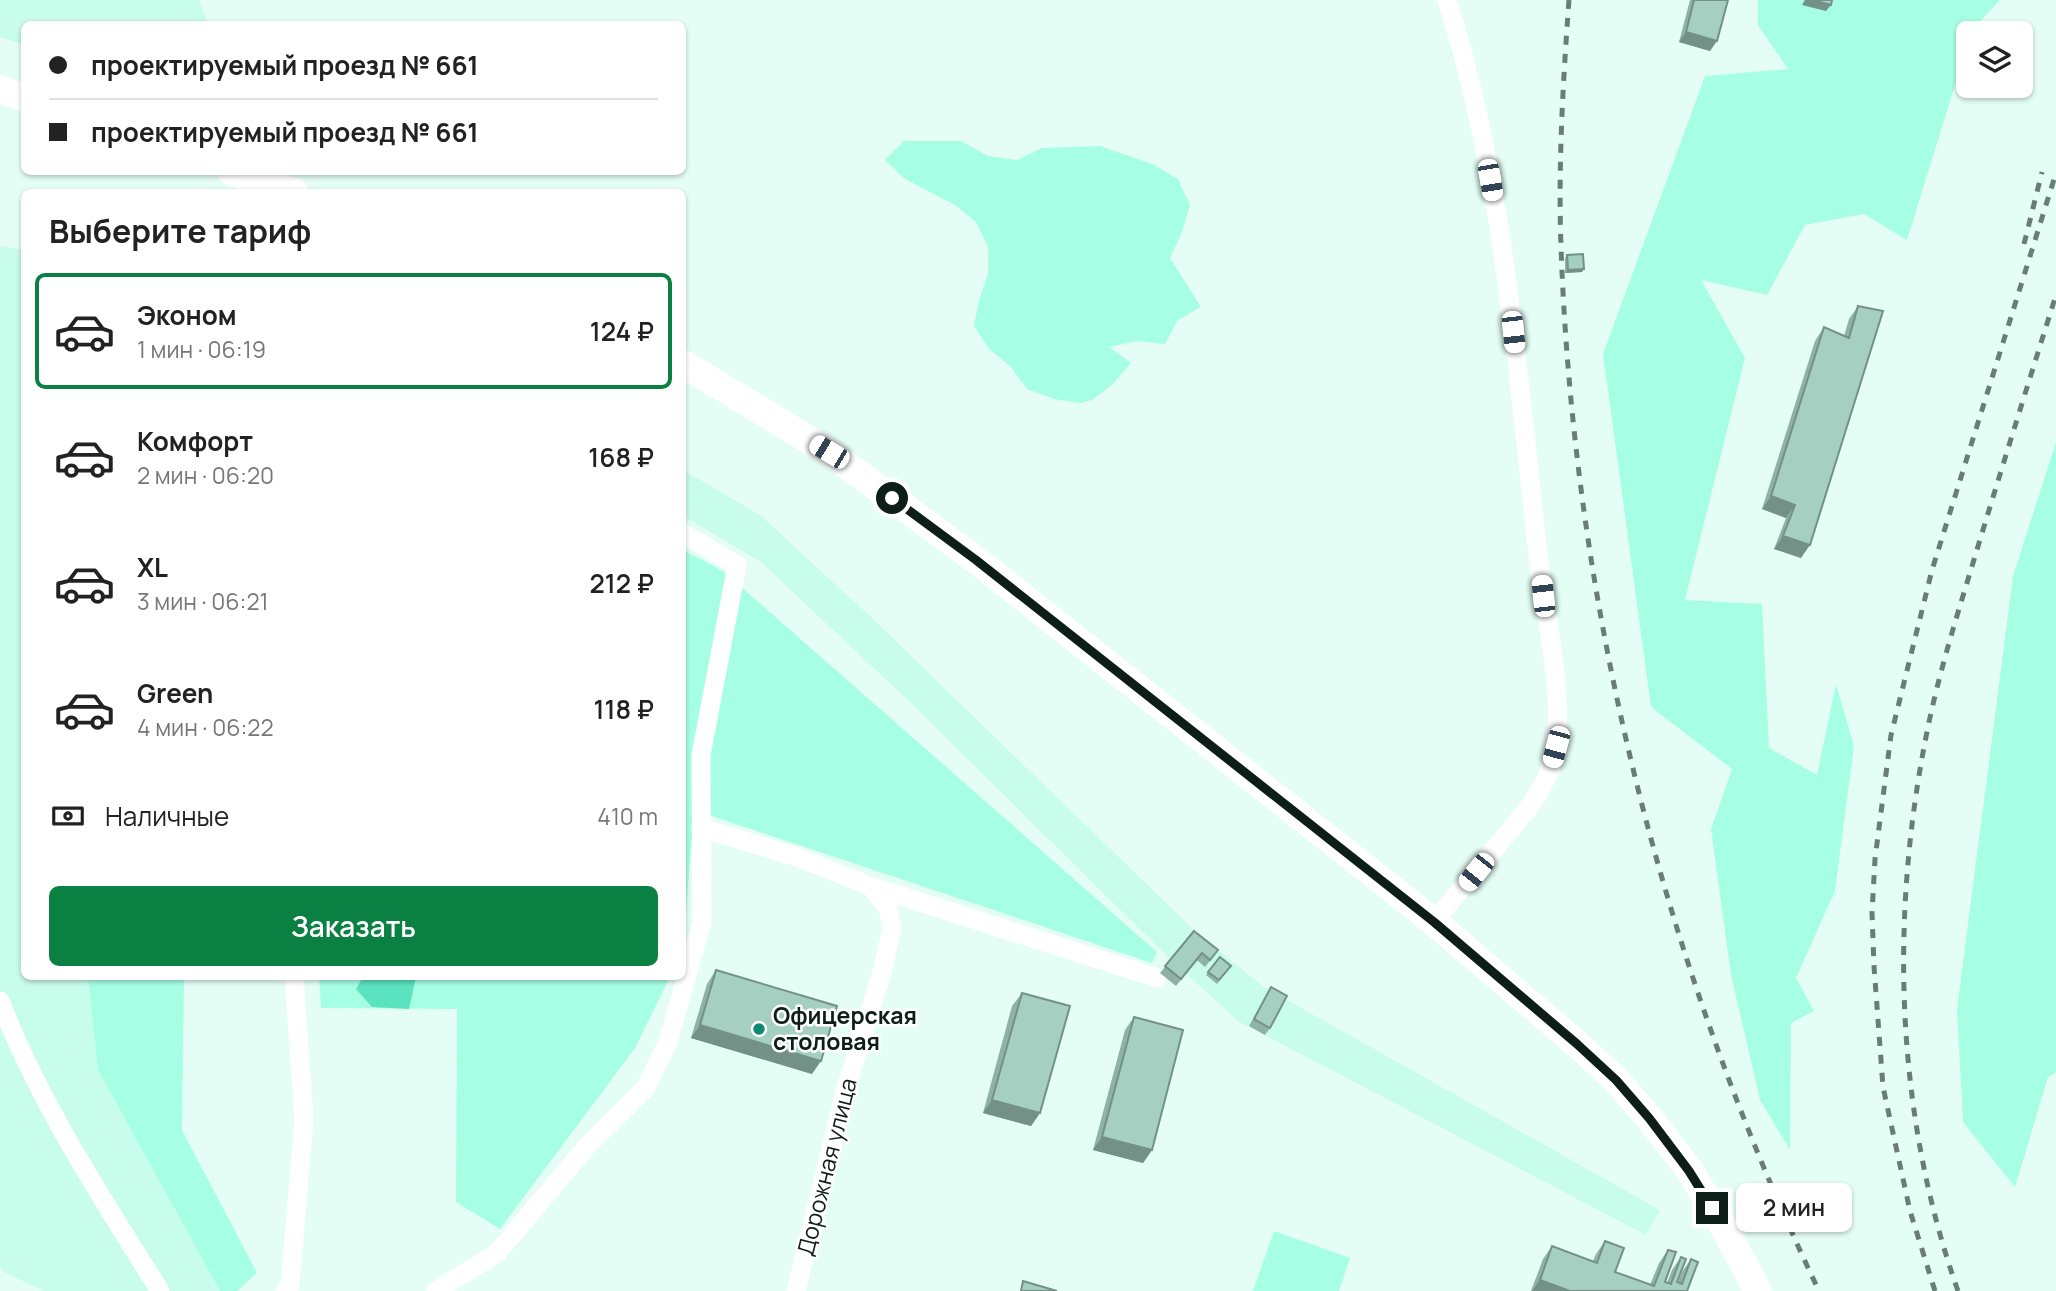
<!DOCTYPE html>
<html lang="ru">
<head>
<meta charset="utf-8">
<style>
  body { margin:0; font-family:Manrope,sans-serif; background:#f6f6f6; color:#222; height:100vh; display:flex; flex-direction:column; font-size:26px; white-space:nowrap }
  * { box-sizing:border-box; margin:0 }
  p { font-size:23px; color:#767676 }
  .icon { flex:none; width:38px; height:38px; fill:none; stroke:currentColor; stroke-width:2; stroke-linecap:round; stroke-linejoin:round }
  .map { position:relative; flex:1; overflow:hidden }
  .side { position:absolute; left:21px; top:189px; width:665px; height:791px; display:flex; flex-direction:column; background:#fff; border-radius:10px; box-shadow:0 2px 5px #0004 }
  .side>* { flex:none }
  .hud { position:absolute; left:21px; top:21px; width:665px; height:154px; border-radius:10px; box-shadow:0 2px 5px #0004; display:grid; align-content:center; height:154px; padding:0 28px; background:#fff }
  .controls { position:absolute; left:1956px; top:21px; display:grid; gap:14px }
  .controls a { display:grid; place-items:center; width:77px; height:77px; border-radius:10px; background:#fff; box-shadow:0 2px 5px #0004; font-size:35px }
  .end { position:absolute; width:32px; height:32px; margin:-16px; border:9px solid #0d1d18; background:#fff; box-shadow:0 0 0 4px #fff }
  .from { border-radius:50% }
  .bubble { position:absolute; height:49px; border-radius:10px; background:#fff; box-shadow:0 2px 5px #0004; font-size:23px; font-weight:600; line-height:49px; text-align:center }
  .car { position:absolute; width:21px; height:42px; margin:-21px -10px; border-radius:9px; box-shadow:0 0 5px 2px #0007; background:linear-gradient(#fff 24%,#345 0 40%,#fff 0 76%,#345 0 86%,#fff 0) }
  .hud b { display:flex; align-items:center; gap:24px; height:66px; font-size:26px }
  .hud b+b { border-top:2px solid #e0e0e0 }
  .hud i { width:18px; height:18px; background:#222 }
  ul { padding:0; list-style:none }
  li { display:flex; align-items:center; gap:21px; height:116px; margin:0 14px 10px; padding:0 14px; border:4px solid transparent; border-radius:10px }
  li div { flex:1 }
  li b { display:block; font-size:26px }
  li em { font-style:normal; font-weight:600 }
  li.selected { border-color:#0b8043 }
  li>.icon { width:63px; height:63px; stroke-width:1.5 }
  h2 { padding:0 28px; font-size:32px; line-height:84px }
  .pay { display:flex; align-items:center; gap:18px; height:77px; padding:0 28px; font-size:26px }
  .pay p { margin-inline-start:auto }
  .button { display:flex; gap:14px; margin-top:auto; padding:14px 28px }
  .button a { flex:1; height:80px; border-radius:10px; background:#0b8043; color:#fff; font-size:28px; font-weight:600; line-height:80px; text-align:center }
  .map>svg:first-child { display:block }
</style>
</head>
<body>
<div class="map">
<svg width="2056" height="1291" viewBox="0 0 2056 1291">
  <rect width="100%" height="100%" fill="#e5fef5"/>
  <!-- built -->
  <g fill="#c8fceb">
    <path d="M0,0H199L208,24H24V45L0,37Z"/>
    <path d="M0,246L24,250V976L88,977L98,1070L220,1291H43L4,1272L0,1266Z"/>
    <path d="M683,470L760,515L874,620L1198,934L1264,987L1660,1210L1646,1235L1238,1021L1169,958L912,704L761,562L683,516Z"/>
  </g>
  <!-- green -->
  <g fill="#a6ffe3">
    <path d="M1758,0H2000L1969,33V40L1907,240L1864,214L1805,225L1767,295L1701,280L1745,358L1685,600L1762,604L1769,748L1817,775L1836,684L1854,746L1835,891L1796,978L1814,1011L1791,1023L1790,1150L1760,1100L1731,975L1711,829L1732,769L1651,707L1603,354L1705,76L1788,69L1758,25Z"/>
    <path d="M904,141H961L988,156L1017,160L1042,148L1100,146L1152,164L1178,179L1190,205L1182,232L1170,258L1201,307L1178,320L1165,344L1137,341L1109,347L1131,363L1113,384L1092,400L1080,403L1054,399L1027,389L1011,367L989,349L974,326L979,300L988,274V247L976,222L955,205L905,179L885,160Z"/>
    <path d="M2056,442V1072L2048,1077L2015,1187L1963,1122L1957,1009L2013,576Z"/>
    <path d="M683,550L723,571L1157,952L1152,963L694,810L683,951Z"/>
    <path d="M88,977H184L182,1130L257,1273L237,1291H220L98,1070Z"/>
    <path d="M319,977H670L635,1048L500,1229L456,1202L457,1009L321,1008Z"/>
    <path d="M1274,1231L1350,1258L1339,1291H1253Z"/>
  </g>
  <!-- water -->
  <path fill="#5be2be" d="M363,977H416L409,1009L372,1007L356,989Z"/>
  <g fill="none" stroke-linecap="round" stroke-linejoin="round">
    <!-- minor -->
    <g stroke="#fff" stroke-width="19">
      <path d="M701,828L797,857L870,886L1157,978"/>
      <path d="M1434,922C1456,895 1479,868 1501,841C1519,820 1539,798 1549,772C1570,715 1546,622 1539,562C1517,374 1505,181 1447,0"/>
      <path d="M0,1001C40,1104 102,1198 160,1291"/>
      <path d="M285,1291L290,1285L304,1120L294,976"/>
      <path d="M436,1291L497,1253L589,1144L645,1089L668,1042L702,922L701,755L737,565L682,533"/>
      <path d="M796,1291L846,1088L883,969L892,927L888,908L872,888"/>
    </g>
    <!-- secondary -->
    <g stroke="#fff" stroke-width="28">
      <path d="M0,89L24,98"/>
      <path d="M232,172L294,192"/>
      <path d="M682,363L829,452L976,560L1434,922L1577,1044L1616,1080L1649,1118L1690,1171L1723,1226L1758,1291"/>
    </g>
    <!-- rail -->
    <g stroke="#697d76" stroke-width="5" stroke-dasharray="9 9" stroke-linecap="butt">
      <path d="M1569,0C1563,81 1558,166 1561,247C1574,610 1663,964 1819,1291"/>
      <path d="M2024,244L2042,172"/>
      <path d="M1935,1291L1910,1211L1883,1087L1874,966L1872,913L1875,859L1891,735L1932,570L2056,173"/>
      <path d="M1958,1291C1896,1116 1890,923 1925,742C1937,678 1957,616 1976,553C2002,467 2029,381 2056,295"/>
    </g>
  </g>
  <!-- wall -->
  <g fill="#8eb2a6">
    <path d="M1690,0H1728L1710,51L1679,42Z"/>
    <path d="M1567,255L1582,272L1565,273V258Z"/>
    <path d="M1858,306L1801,558L1774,549L1786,518L1762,509L1815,341L1824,327L1844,336L1849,319Z"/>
    <path d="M1194,931L1213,957L1205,967L1197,960L1176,986L1160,973Z"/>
    <path d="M1220,957L1231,966L1217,984L1206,975Z"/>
    <path d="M716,970L812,1074L691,1038L707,984Z"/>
    <path d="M1271,987L1270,1028L1265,1035L1249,1026Z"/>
    <path d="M1022,993L1040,1113L1031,1126L983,1113L1012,1006Z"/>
    <path d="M1134,1017L1152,1150L1143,1163L1093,1150L1125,1030Z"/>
    <path d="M1605,1241L1615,1272L1650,1285L1659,1263L1668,1250L1665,1282L1667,1283L1672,1270L1681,1257L1677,1282H1678L1682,1272L1691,1259L1687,1291H1531L1543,1259L1552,1246L1593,1261L1596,1254Z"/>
  </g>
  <!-- shaded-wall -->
  <g fill="#749187">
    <path d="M1805,0H1813L1831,5L1826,11L1802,5Z"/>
    <path d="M1686,32L1717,41L1710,51L1679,42Z"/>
    <path d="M1584,269L1582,272L1565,273L1568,270Z"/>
    <path d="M1771,496L1795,505L1786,518L1762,509Z"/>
    <path d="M1783,536L1810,545L1801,558L1774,549Z"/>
    <path d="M700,1025L821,1061L812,1074L691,1038Z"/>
    <path d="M992,1100L1040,1113L1031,1126L983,1113Z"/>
    <path d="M1102,1137L1152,1150L1143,1163L1093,1150Z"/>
    <path d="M1540,1280L1570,1291H1532Z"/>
  </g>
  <!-- building -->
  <g fill="#a5cfc1" stroke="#749187" stroke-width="2">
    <path d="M1694,0H1728L1717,41L1686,32Z"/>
    <path d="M1813,0H1832L1831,5Z"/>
    <path d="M1583,254L1584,269L1568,270L1567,255Z"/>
    <path d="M1858,306L1883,311L1810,545L1783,536L1795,505L1771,496L1824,327L1849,338Z"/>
    <path d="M1194,931L1218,950L1210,960L1202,953L1181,979L1165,966Z"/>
    <path d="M1220,957L1231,966L1219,980L1208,972Z"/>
    <path d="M716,970L837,1006L821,1061L700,1025Z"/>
    <path d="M1271,987L1287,996L1270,1028L1254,1019Z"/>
    <path d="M1022,993L1070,1006L1040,1113L992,1100Z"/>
    <path d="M1134,1017L1183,1030L1152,1150L1102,1137Z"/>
    <path d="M1605,1241L1624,1248L1615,1272L1654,1286L1668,1250L1676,1252L1665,1282L1671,1284L1681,1257L1686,1259L1677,1282L1682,1284L1691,1259L1698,1262L1687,1291H1570L1540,1280L1552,1246L1597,1263Z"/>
    <path d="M1023,1281L1057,1291H1021Z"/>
  </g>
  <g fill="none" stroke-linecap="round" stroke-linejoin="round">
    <!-- route -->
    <path stroke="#0d1d18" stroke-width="9" d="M892,498L976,560L1434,922L1577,1044L1616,1080L1649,1118L1689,1171L1712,1208"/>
  </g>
  <!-- markers -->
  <circle fill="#0b8c71" stroke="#fff" stroke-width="2.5" cx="759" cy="1029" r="7"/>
  <g text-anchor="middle" stroke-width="5" stroke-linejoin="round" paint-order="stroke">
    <!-- poi labels -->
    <g font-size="23" font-weight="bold" fill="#0d1d18" stroke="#fff" text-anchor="start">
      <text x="773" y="1024">Офицерская<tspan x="773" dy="26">столовая</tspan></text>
    </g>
    <!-- street labels -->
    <g font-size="23" fill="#0d1d18" stroke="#fff">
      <text transform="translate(827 1167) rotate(-76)" y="8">Дорожная улица</text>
    </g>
  </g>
</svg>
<div class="controls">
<a><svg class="icon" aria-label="layers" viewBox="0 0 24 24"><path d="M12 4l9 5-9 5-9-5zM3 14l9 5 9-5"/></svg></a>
</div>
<i class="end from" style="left:892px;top:498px"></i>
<i class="end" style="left:1712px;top:1208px"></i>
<div class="bubble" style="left:1736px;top:1183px;width:116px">2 мин</div>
<i class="car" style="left:1490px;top:180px;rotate:170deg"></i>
<i class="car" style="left:1513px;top:332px;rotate:174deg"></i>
<i class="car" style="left:829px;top:452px;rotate:301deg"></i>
<i class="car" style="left:1543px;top:596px;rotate:354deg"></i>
<i class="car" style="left:1556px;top:747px;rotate:195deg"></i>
<i class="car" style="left:1476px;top:872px;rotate:219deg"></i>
<div class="hud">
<b><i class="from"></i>проектируемый проезд № 661</b>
<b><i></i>проектируемый проезд № 661</b>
</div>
<section class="side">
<h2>Выберите тариф</h2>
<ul>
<li class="selected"><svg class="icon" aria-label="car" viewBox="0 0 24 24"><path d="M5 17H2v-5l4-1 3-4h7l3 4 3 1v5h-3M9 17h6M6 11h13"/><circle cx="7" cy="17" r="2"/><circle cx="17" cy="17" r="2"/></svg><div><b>Эконом</b><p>1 мин · 06:19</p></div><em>124 ₽</em></li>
<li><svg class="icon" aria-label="car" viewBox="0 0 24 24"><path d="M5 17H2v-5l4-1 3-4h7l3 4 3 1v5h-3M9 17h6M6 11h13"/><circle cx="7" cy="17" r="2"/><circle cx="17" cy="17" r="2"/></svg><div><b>Комфорт</b><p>2 мин · 06:20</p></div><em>168 ₽</em></li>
<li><svg class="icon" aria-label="car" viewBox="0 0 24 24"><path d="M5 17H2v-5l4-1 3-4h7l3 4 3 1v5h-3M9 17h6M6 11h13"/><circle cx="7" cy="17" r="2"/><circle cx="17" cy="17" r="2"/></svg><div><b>XL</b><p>3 мин · 06:21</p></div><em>212 ₽</em></li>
<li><svg class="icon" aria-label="car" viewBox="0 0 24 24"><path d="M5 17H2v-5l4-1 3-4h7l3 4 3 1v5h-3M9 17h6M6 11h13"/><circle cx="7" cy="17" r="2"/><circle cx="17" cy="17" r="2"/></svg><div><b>Green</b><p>4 мин · 06:22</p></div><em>118 ₽</em></li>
</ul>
<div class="pay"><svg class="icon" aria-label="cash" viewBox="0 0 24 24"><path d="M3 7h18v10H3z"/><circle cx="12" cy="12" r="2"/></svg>Наличные<p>410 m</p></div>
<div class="button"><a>Заказать</a></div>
</section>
</div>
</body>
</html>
